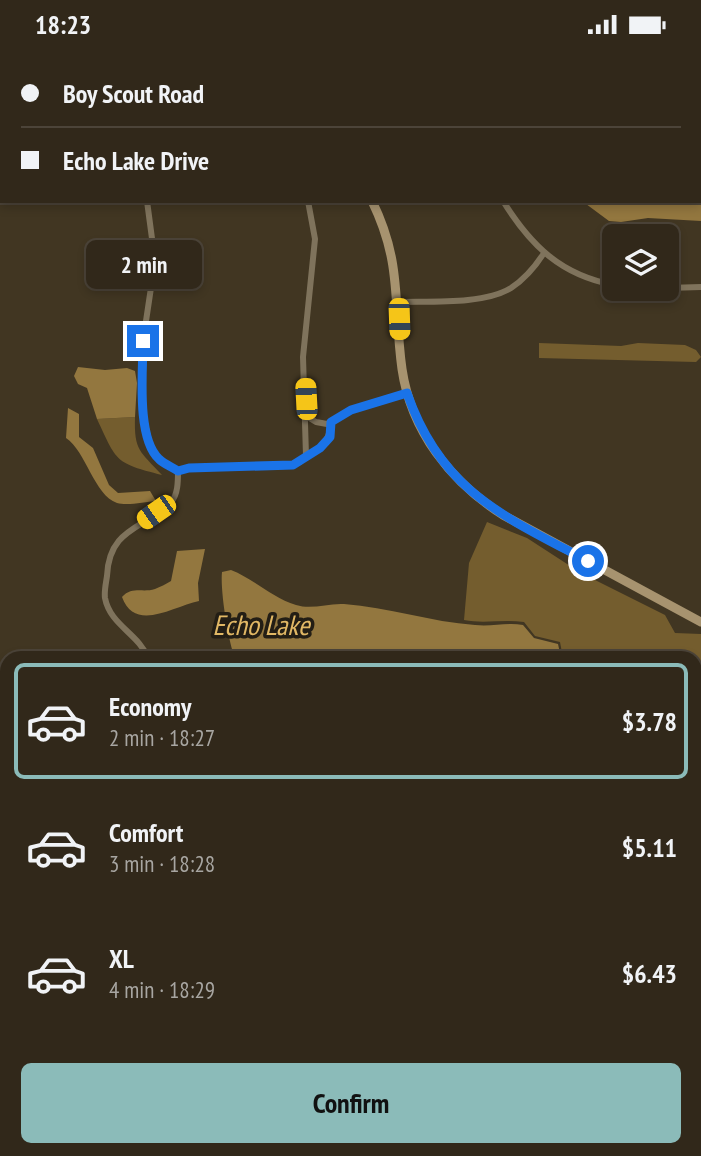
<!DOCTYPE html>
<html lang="en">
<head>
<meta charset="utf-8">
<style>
  body { margin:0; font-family:"PT Sans Narrow",sans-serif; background:#393023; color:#f1f3f6; height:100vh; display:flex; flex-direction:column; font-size:26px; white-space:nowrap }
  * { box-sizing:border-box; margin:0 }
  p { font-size:23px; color:#a8a6a2 }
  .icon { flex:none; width:38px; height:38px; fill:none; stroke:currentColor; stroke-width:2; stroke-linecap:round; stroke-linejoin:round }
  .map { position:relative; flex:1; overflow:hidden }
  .side { position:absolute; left:0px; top:602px; width:702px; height:506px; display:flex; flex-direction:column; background:#31281a; border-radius:21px 21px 0 0; box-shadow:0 4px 10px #0003,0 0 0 2px #4c4439 }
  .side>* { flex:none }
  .top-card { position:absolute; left:0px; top:0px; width:702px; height:154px; box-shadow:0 4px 10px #0003,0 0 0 2px #4c4439; display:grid; align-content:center; height:154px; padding:0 21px; background:#31281a }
  .tools { position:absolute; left:602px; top:175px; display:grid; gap:14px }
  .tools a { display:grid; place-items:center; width:77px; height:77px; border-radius:10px; background:#31281a; box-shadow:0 4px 10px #0003,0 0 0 2px #4c4439; font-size:35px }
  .end { position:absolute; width:32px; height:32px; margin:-16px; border:9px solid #1a73e8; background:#fff; box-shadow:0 0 0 4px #fff }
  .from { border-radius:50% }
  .bubble { position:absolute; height:49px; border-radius:10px; background:#31281a; box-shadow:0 4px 10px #0003,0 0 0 2px #4c4439; font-size:23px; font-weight:700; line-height:49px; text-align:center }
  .car { position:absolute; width:21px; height:42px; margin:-21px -10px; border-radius:9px; box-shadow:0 0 5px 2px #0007; background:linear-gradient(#f5c518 24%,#345 0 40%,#f5c518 0 76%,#345 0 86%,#f5c518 0) }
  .top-card b { display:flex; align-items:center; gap:24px; height:66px; font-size:26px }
  .top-card b+b { border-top:2px solid #4c4439 }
  .top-card i { width:18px; height:18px; background:#f1f3f6 }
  ul { padding:12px 0 0; list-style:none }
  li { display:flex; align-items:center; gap:21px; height:116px; margin:0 14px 10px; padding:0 7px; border:4px solid transparent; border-radius:10px }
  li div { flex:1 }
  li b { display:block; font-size:26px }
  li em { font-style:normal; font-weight:700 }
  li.current { border-color:#8bbbb9 }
  li>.icon { width:63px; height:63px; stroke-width:1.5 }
  .action { display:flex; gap:14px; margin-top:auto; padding:14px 21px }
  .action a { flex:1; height:80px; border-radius:10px; background:#8bbbb9; color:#111; font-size:28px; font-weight:700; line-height:80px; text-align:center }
  .status { display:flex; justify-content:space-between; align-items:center; height:49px; padding:0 35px; background:#31281a; direction:ltr }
  .status svg { height:19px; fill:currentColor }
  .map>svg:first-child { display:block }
</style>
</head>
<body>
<div class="status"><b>18:23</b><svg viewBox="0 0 49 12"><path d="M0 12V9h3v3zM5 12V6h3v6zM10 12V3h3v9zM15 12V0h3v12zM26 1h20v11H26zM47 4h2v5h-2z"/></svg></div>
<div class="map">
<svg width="701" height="1107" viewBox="0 0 701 1107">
  <rect width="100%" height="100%" fill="#413622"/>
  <!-- green -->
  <g fill="#745d2e">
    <path d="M0,0H195L196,2H2V23Z"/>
    <path d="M539,294L621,297L638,294L685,296L696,301L701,308L696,313L539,309Z"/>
    <path d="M135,368C134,402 140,402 162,426C115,414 117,413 97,370Z"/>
    <path d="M487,473L527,489L581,524L665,566L675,584L701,585V721L695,720V609H563L560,593L535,587L524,573C504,570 484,575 464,571L469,514Z"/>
    <path d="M0,929H7V1091L0,1094Z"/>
  </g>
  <!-- water -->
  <g fill="#93773f">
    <path d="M592,0H701V172L648,169L621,173L609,172L582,152H700V2H591Z"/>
    <path d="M78,318L105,321L127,319L135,322L137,334L135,368L97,370L87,339L78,335L74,327Z"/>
    <path d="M68,359L79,365V388L93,399L109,436L118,444L150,442L156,452C145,453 127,457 117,454C94,446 86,402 66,389Z"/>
    <path d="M205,500L198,534L199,552C174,557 135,584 122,548C132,537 143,544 155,540C160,538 166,535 171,532L177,502Z"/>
    <path d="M231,521C254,530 272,549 296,556C312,561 328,554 344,555C388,558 431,573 475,576C492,578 507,573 523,576L534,589L558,595L561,609H235C228,592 220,541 222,523Z"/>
    <path d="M695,723L701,724V859L695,863Z"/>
    <path d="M695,933L701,935V1107H462L460,1101H695Z"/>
  </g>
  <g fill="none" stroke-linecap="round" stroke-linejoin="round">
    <!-- street -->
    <g stroke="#7f735c" stroke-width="6">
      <path d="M147,152L155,212L143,292V364L149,393L158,410L178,422L189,419L286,417L300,413L306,407L303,308L315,190L308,152"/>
      <path d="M503,152C531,197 561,226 614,236"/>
      <path d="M667,239L701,238"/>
      <path d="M398,253C430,252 483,256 511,239C525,230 535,218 544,204"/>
      <path d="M306,367L316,373L327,375L350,361L407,344"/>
      <path d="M306,407C323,397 329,394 331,373"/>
      <path d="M148,609C139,585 110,576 105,549C104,542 106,534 107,527C109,478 145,480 171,453C178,446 178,432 178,422"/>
      <path d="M0,719H7"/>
      <path d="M0,843H7"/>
      <path d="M69,1101V1107"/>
      <path d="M1,1107L7,1101"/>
      <path d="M26,1107L44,1101"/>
    </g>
    <!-- secondary -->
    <g stroke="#a7936f" stroke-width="9">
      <path d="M247,0L248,2"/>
      <path d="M372,152C403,215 393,256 402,320C411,382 451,433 503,466L701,573"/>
    </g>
  </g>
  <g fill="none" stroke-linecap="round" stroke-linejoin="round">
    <!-- route -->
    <path stroke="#1a73e8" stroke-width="9" d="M143,292C143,321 136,389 159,410C164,415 172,418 178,422L189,419L293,416L320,399L330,388L331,373L351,361L407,344C441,442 503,467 588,512"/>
  </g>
  <g text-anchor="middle" stroke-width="7" stroke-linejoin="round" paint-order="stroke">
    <!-- water labels -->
    <g font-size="28" font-style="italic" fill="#e1b865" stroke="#231e15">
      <text x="261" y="586">Echo Lake</text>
    </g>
  </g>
</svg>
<div class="tools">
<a><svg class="icon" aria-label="layers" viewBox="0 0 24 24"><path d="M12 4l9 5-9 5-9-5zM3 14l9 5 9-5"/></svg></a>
</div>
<i class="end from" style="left:588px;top:512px"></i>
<i class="end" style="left:143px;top:292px"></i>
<div class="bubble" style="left:86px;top:191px;width:116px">2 min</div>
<i class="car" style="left:399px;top:270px;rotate:178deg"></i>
<i class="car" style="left:306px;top:350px;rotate:357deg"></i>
<i class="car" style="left:156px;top:463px;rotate:235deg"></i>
<div class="top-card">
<b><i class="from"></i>Boy Scout Road</b>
<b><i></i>Echo Lake Drive</b>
</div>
<section class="side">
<ul>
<li class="current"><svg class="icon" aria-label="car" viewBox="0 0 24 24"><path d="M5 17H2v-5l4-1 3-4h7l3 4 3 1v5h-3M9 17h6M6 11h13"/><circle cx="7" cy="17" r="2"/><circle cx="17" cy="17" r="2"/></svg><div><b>Economy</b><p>2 min · 18:27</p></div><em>$3.78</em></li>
<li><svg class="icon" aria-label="car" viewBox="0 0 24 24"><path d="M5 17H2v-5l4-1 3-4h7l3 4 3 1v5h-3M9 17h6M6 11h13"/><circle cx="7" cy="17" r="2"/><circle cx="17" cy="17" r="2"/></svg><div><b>Comfort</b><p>3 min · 18:28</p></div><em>$5.11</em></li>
<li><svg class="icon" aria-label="car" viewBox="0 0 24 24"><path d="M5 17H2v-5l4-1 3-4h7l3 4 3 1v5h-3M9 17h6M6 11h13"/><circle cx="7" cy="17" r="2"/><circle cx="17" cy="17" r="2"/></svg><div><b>XL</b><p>4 min · 18:29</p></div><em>$6.43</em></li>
</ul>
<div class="action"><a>Confirm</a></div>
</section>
</div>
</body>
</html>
